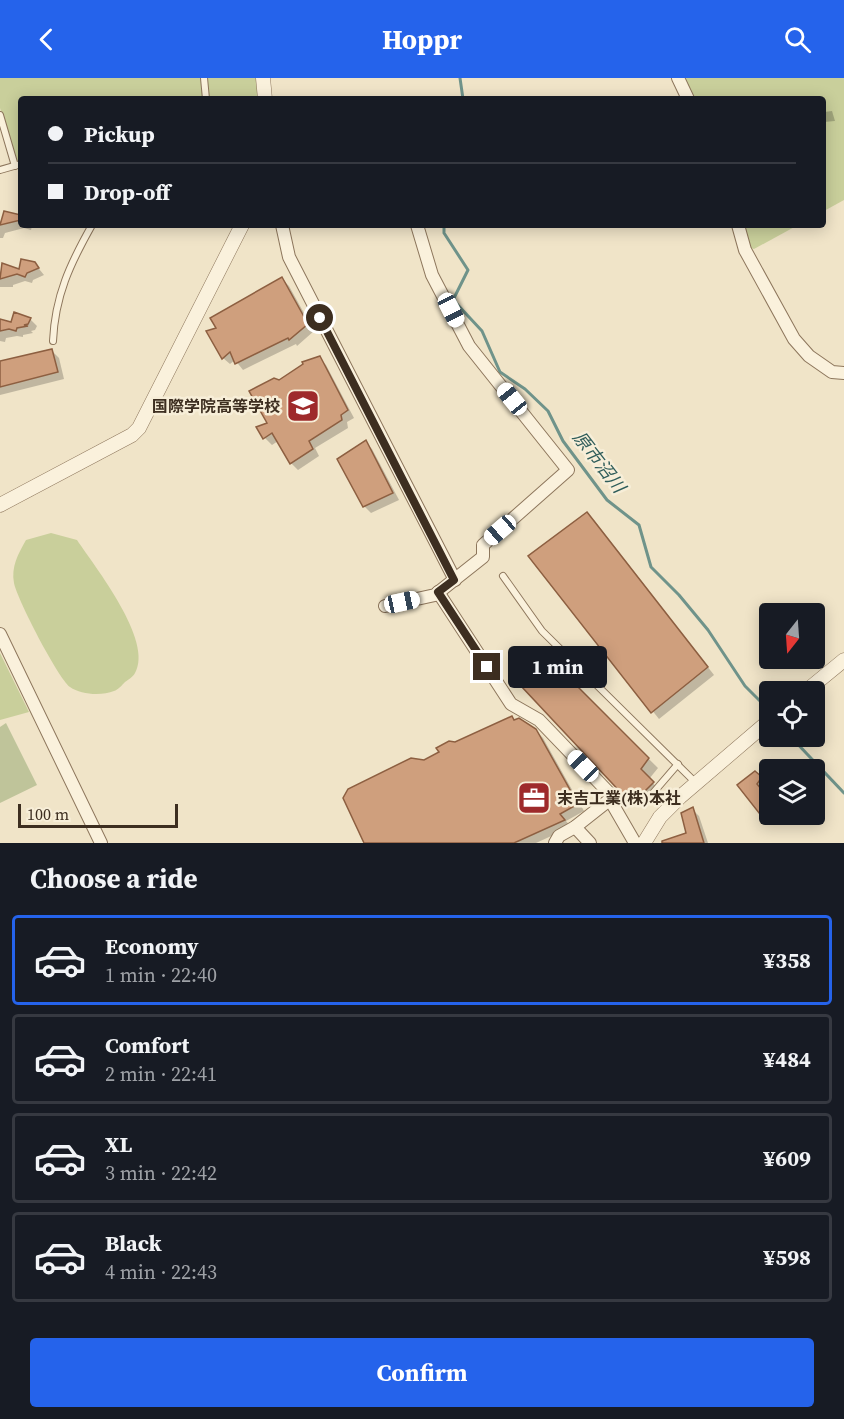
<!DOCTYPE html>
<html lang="en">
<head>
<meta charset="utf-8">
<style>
  body { margin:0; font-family:"Source Serif 4","Noto Sans JP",serif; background:#20242c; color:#f1f3f6; height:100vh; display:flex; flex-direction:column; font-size:22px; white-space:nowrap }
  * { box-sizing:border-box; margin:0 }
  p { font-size:20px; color:#9ea1a6 }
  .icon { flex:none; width:33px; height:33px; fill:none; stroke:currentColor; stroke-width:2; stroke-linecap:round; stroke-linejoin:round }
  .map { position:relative; height:765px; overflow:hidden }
  .sheet { display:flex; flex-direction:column; background:#171b24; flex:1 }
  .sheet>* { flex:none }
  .guide { position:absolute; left:18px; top:18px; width:808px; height:132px; border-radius:6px; box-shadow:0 3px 15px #0003; display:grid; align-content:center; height:132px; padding:0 30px; background:#171b24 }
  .needle { width:39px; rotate:197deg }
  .controls { position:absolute; left:759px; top:525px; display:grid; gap:12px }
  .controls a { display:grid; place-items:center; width:66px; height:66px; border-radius:6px; background:#171b24; box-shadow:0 3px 15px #0003; font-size:30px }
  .scale { position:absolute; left:18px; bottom:15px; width:160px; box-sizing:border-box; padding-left:6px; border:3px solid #3d2e20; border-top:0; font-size:16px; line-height:21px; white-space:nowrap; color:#3d2e20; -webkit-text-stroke:4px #f7eed8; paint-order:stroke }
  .end { position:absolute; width:27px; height:27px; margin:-14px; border:8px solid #3d2e20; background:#fff; box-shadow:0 0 0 3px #fff }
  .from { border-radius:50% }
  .bubble { position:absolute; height:42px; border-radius:6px; background:#171b24; box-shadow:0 3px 15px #0003; font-size:20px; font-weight:700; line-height:42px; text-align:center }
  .car { position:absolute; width:18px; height:36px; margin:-18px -9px; border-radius:8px; box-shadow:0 0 4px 2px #0007; background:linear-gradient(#fff 24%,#345 0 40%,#fff 0 76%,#345 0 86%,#fff 0) }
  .guide b { display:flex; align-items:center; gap:21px; height:57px; font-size:22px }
  .guide b+b { border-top:2px solid #363941 }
  .guide i { width:15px; height:15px; background:#f1f3f6 }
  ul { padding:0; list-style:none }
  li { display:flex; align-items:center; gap:18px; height:90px; margin:0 12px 9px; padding:0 18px; border:3px solid #363941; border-radius:6px }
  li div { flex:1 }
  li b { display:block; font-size:22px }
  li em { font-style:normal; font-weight:700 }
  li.active { border-color:#2563eb }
  li>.icon { width:54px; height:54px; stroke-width:1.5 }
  h2 { padding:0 30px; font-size:27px; line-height:72px }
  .button { display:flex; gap:12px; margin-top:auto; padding:12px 30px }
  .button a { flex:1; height:69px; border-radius:6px; background:#2563eb; color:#fff; font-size:24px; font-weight:700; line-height:69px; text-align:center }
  header { display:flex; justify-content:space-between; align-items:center; height:78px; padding:0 30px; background:#2563eb; color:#fff; font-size:27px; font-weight:700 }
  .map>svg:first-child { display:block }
</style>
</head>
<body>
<header><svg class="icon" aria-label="back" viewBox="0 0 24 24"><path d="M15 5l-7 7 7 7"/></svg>Hoppr<svg class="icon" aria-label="search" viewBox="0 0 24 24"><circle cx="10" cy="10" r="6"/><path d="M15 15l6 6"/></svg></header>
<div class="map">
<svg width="844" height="765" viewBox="0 0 844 765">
  <rect width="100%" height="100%" fill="#f0e4c8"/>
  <!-- green -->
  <g fill="#c9cf9b">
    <path d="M0,0H260L264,21H21V86L15,88L0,30Z"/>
    <path d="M683,0H844V122L824,133V21H695Z"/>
    <path d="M741,147H798L754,171L748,169Z"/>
    <path d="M51,455L77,462C95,489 154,563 135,595C133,599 128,602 125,604C122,607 118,612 114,613C102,618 81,617 70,609C58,600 17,521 14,505C11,489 18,476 26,462Z"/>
    <path d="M0,575L29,634L0,642Z"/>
  </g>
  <!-- cemetery -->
  <path fill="#bfc49a" d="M6,645L37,707L0,725V649Z"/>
  <!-- shadow -->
  <g fill="#0003">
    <path d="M832,33L835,43L824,44V34Z"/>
    <path d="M21,133V147H36L32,148L31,152L24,150L5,155L3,160H0V143L19,138Z"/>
    <path d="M35,186L44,197L33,202L32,205L25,203L13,207V209H0V195L3,187L20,193Z"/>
    <path d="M282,201L289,208L314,253L297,268L296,266L243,292L235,282L230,286L223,280Z"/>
    <path d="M30,241L37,248L35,252L31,253L33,255L23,257V259L17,258L6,260L5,264L0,263V243L12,245Z"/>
    <path d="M52,273L59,280L64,301L0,317V284Z"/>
    <path d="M319,280L326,287L354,340L347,344L348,350L315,370L319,378L298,392L291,385L278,363L272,367L265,360L279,303Z"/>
    <path d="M365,364L372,371L399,422L371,435L364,428Z"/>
    <path d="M594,442L714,597L659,641L530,479Z"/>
    <path d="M550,583L658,690L649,701L662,715L653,724L639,722L635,727L523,608Z"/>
    <path d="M515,643L535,652L543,660L584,733L566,743L571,749L536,765H366L455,666Z"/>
    <path d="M755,695L768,708L763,714L770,723V736H781L771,746L739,708Z"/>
    <path d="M692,731L699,738L708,765H662L688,756Z"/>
  </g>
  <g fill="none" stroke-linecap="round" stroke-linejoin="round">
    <!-- stream -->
    <g stroke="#6f938a" stroke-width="3">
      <path d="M460,0L463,21"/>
      <path d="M444,147V155L468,192L454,220L456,225L482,253L500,294L525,311L548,333L563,363L607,422L639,447L651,489L679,517L708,552L745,608L770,633"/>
      <path d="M790,658L844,715"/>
    </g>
  </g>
  <!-- building -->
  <g fill="#cf9f7d" stroke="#8d5f41" stroke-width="1.5">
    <path d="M4,133L21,137V142L0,147Z"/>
    <path d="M21,181L35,184L39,190L27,195L25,199L17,196L0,201L2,185L19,191Z"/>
    <path d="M282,199L308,246L289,262L288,260L235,286L230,274L222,281L206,253L216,250L210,240Z"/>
    <path d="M14,234L31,240L28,246L24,247L28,248L17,250L16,253L9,251L0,253V241L11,244Z"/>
    <path d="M52,271L58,294L0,309V283Z"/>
    <path d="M320,278L348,332L341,337L342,342L309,363L313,371L290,386L272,355L263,361L256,349L267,345L249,313L274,300L279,302L303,286L302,284Z"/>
    <path d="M366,362L393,415L363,429L337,381Z"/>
    <path d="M587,434L708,589L651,635L528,478Z"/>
    <path d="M550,581L649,680L641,691L654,704L643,715L629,713L625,719L521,608Z"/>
    <path d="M512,638L514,642L519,640L536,651L578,726L560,736L565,742L514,765H364L343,720L348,711L411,680L424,682L439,674L436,670L449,663L455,664Z"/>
    <path d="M755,693L762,699L757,706L770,722V734L763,740L737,707Z"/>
    <path d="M693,729L704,765H662V763L686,755L681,735Z"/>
  </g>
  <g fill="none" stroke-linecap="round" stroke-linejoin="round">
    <defs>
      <g id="service">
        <path d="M204,0L206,21"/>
        <path d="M0,37L15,88"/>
        <path d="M0,92L21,86"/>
        <path d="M53,263C55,218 70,186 92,147"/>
        <path d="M503,498L542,553L696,705"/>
        <path d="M653,715L678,686"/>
      </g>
      <g id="minor">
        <path d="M678,0L688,21"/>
        <path d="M282,147L289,179L455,502"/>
        <path d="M738,147L745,172L794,261L809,278L832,294L844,295"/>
        <path d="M438,514L511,626L539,642L613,719V727L635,765"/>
        <path d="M385,528L435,517L483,479V467L568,392L469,268L432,197L417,147"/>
        <path d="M0,556L101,765"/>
        <path d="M575,749L590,765"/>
        <path d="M555,765L559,758L575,749L613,719"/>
      </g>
      <g id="tertiary">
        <path d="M263,0L265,21"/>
        <path d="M0,427L132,357L139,350L242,147"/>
        <path d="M805,614L844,582"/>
        <path d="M644,765L660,739L680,719L770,642"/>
      </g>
    </defs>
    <!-- service casing -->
    <use href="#service" stroke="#8d765c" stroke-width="8"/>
    <!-- minor casing -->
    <use href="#minor" stroke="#8d765c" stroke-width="14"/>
    <!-- tertiary casing -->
    <use href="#tertiary" stroke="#8d765c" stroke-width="15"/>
    <!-- service -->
    <use href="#service" stroke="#faf1dc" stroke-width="6"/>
    <!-- minor -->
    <use href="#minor" stroke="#faf1dc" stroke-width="12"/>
    <!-- tertiary -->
    <use href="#tertiary" stroke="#faf1dc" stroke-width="14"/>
  </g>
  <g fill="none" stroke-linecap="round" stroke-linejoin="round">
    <!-- route -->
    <path stroke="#3d2e20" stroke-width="8" d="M320,240L454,502L438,514L487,589"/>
  </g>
  <!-- icons -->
  <defs>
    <symbol id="school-square" viewBox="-11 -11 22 22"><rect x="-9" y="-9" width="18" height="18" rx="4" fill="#9e2a2b" stroke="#f7eed8"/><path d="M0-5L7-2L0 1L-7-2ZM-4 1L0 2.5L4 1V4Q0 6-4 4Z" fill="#fff"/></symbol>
    <symbol id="office-square" viewBox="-11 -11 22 22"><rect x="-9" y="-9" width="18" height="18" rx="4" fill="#9e2a2b" stroke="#f7eed8"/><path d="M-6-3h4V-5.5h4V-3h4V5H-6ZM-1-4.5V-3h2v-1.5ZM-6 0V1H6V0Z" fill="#fff"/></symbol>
  </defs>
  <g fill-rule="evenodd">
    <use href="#school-square" x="284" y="309" width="38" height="38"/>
    <use href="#office-square" x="515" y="701" width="38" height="38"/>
  </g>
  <g text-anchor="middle" stroke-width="5" stroke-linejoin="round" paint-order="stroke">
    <!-- poi labels -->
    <g font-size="16" font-weight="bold" fill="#3d2e20" stroke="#f7eed8" text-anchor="end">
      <text x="280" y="334">国際学院高等学校</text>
      <text x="557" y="726" text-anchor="start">末吉工業(株)本社</text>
    </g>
    <!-- water labels -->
    <g font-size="18" font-style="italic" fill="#2f5d5a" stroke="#f7eed8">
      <text transform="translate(599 384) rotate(52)" y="6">原市沼川</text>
    </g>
  </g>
</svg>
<div class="controls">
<a><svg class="needle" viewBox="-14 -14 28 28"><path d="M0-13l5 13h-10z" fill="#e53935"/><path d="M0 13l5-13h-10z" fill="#9ea1a6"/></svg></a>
<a><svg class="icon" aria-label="locate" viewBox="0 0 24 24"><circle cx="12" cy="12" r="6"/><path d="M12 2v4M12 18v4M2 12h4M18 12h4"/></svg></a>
<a><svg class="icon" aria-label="layers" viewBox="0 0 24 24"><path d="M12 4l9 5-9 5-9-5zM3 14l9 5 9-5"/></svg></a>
</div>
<div class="scale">100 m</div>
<i class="end from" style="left:320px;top:240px"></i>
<i class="end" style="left:487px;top:589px"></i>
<div class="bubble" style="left:508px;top:568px;width:99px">1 min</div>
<i class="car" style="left:451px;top:232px;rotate:153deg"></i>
<i class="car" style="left:512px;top:321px;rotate:321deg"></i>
<i class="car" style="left:500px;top:452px;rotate:229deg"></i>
<i class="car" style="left:402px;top:524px;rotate:78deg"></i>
<i class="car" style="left:583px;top:688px;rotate:316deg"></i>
<div class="guide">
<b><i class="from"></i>Pickup</b>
<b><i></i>Drop-off</b>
</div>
</div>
<section class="sheet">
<h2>Choose a ride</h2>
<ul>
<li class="active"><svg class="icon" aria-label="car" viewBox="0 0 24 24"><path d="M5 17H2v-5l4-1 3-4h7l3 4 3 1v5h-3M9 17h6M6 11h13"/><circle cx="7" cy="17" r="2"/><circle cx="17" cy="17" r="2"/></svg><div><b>Economy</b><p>1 min · 22:40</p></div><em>¥358</em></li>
<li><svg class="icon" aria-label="car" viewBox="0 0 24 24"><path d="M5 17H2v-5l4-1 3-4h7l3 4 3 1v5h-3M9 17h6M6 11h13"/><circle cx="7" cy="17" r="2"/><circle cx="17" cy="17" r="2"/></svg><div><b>Comfort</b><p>2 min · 22:41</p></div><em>¥484</em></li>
<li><svg class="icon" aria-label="car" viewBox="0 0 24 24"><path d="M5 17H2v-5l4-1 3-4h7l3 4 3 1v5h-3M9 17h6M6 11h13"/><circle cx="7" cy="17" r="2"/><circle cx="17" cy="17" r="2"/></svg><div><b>XL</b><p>3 min · 22:42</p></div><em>¥609</em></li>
<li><svg class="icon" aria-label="car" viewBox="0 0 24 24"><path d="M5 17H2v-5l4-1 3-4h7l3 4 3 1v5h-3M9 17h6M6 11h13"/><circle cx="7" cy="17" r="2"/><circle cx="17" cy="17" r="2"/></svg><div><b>Black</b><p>4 min · 22:43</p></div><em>¥598</em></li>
</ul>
<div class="button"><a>Confirm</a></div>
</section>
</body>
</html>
